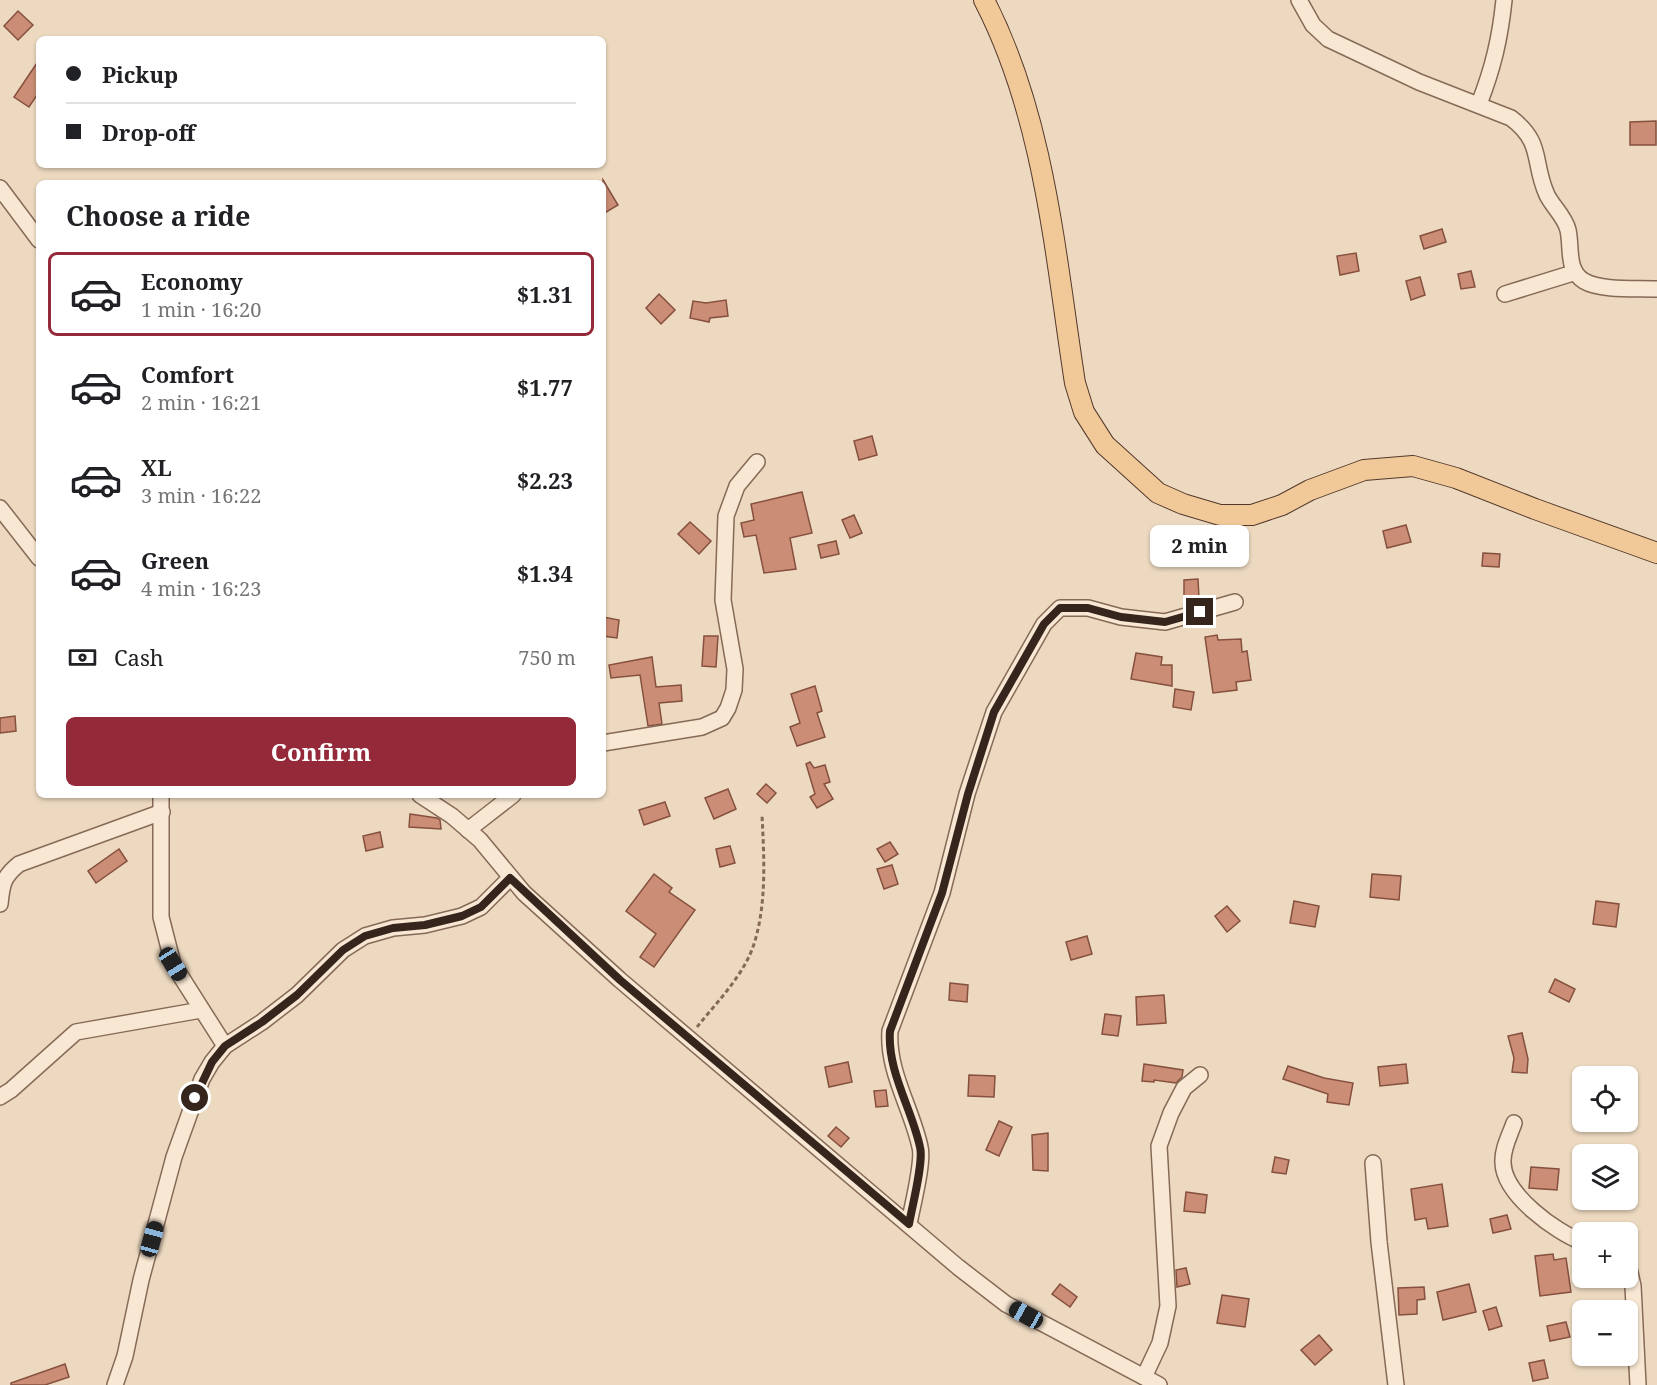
<!DOCTYPE html>
<html lang="en">
<head>
<meta charset="utf-8">
<style>
  body { margin:0; font-family:"Noto Serif",serif; background:#f2f2f2; color:#202124; height:100vh; display:flex; flex-direction:column; font-size:22px; white-space:nowrap }
  * { box-sizing:border-box; margin:0 }
  p { font-size:20px; color:#757577 }
  .icon { flex:none; width:33px; height:33px; fill:none; stroke:currentColor; stroke-width:2; stroke-linecap:round; stroke-linejoin:round }
  .map { position:relative; flex:1; overflow:hidden }
  .drawer { position:absolute; left:36px; top:180px; width:570px; height:618px; display:flex; flex-direction:column; background:#fff; border-radius:9px; box-shadow:0 2px 4px #0004 }
  .drawer>* { flex:none }
  .hud { position:absolute; left:36px; top:36px; width:570px; height:132px; border-radius:9px; box-shadow:0 2px 4px #0004; display:grid; align-content:center; height:132px; padding:0 30px; background:#fff }
  .controls { position:absolute; left:1572px; top:1066px; display:grid; gap:12px }
  .controls a { display:grid; place-items:center; width:66px; height:66px; border-radius:9px; background:#fff; box-shadow:0 2px 4px #0004; font-size:30px }
  .end { position:absolute; width:27px; height:27px; margin:-14px; border:8px solid #35251c; background:#fff; box-shadow:0 0 0 3px #fff }
  .from { border-radius:50% }
  .bubble { position:absolute; height:42px; border-radius:9px; background:#fff; box-shadow:0 2px 4px #0004; font-size:20px; font-weight:700; line-height:42px; text-align:center }
  .car { position:absolute; width:18px; height:36px; margin:-18px -9px; border-radius:8px; box-shadow:0 0 4px 2px #0007; background:linear-gradient(#222 24%,#8ab4d8 0 40%,#222 0 76%,#8ab4d8 0 86%,#222 0) }
  .hud b { display:flex; align-items:center; gap:21px; height:57px; font-size:22px }
  .hud b+b { border-top:2px solid #e0e0e0 }
  .hud i { width:15px; height:15px; background:#202124 }
  ul { padding:0; list-style:none }
  li { display:flex; align-items:center; gap:18px; height:84px; margin:0 12px 9px; padding:0 18px; border:3px solid transparent; border-radius:9px }
  li div { flex:1 }
  li b { display:block; font-size:22px }
  li em { font-style:normal; font-weight:700 }
  li.selected { border-color:#942939 }
  li>.icon { width:54px; height:54px; stroke-width:1.5 }
  h2 { padding:0 30px; font-size:27px; line-height:72px }
  .pay { display:flex; align-items:center; gap:15px; height:66px; padding:0 30px; font-size:22px }
  .pay p { margin-inline-start:auto }
  .primary-button { display:flex; gap:12px; margin-top:auto; padding:12px 30px }
  .primary-button a { flex:1; height:69px; border-radius:9px; background:#942939; color:#fff; font-size:24px; font-weight:700; line-height:69px; text-align:center }
  .map>svg:first-child { display:block }
</style>
</head>
<body>
<div class="map">
<svg width="1657" height="1385" viewBox="0 0 1657 1385">
  <rect width="100%" height="100%" fill="#edd9c0"/>
  <!-- building -->
  <g fill="#cb8d75" stroke="#85503e" stroke-width="1.5">
    <path d="M18,11L33,25L18,40L4,26Z"/>
    <path d="M39,60V92L29,107L14,97Z"/>
    <path d="M1656,121V145H1630V122Z"/>
    <path d="M603,180L618,205L603,214Z"/>
    <path d="M1442,229L1446,242L1424,249L1420,236Z"/>
    <path d="M1356,253L1359,271L1340,275L1337,256Z"/>
    <path d="M1471,271L1475,287L1461,289L1458,274Z"/>
    <path d="M1420,277L1425,295L1411,300L1406,281Z"/>
    <path d="M659,294L675,310L661,324L646,308Z"/>
    <path d="M726,300L728,316L710,318L709,322L690,318L693,301L706,303Z"/>
    <path d="M872,436L877,455L859,460L854,441Z"/>
    <path d="M802,492L812,533L790,538L796,569L764,573L756,535L744,537L741,523L754,520L751,504Z"/>
    <path d="M854,515L862,533L850,538L842,520Z"/>
    <path d="M690,522L711,541L699,554L678,534Z"/>
    <path d="M1406,525L1411,542L1387,548L1383,531Z"/>
    <path d="M836,541L839,554L821,558L818,545Z"/>
    <path d="M1483,553L1500,554L1499,567L1482,566Z"/>
    <path d="M1198,579L1199,598L1184,599V580Z"/>
    <path d="M603,617L619,620L617,638L603,636Z"/>
    <path d="M1217,635L1218,640L1241,639L1242,652L1247,651L1251,680L1236,682L1237,690L1213,693L1205,637Z"/>
    <path d="M704,636H718L716,667L702,666Z"/>
    <path d="M1136,653L1162,657L1161,665H1172V686L1131,679Z"/>
    <path d="M652,657L656,687L681,685L682,701L659,703L662,724L648,726L640,675L611,678L609,665Z"/>
    <path d="M815,686L822,711L817,713L825,737L797,746L790,727L800,723L791,694Z"/>
    <path d="M1175,689L1194,692L1191,710L1173,707Z"/>
    <path d="M15,716L16,731L0,733V718Z"/>
    <path d="M810,762L814,768L825,765L830,782L824,784L833,799L817,808L810,797L815,794L806,764Z"/>
    <path d="M766,784L776,793L767,803L757,794Z"/>
    <path d="M728,789L736,809L714,819L705,798Z"/>
    <path d="M665,802L670,816L644,825L639,810Z"/>
    <path d="M410,814L437,818L440,820L441,829L409,827Z"/>
    <path d="M380,832L383,847L366,851L363,836Z"/>
    <path d="M890,842L898,854L885,862L877,849Z"/>
    <path d="M730,846L735,863L720,867L716,849Z"/>
    <path d="M119,849L127,861L96,883L88,871Z"/>
    <path d="M892,865L898,884L884,889L877,869Z"/>
    <path d="M654,874L672,888L669,892L695,910L654,967L640,957L656,934L626,911Z"/>
    <path d="M1372,874L1401,876L1399,900L1370,897Z"/>
    <path d="M1294,901L1319,906L1315,927L1290,923Z"/>
    <path d="M1596,901L1619,904L1616,927L1593,924Z"/>
    <path d="M1227,906L1240,921L1227,932L1215,916Z"/>
    <path d="M1087,936L1092,954L1071,960L1066,942Z"/>
    <path d="M1555,979L1575,989L1569,1002L1549,992Z"/>
    <path d="M950,983L968,985L967,1002L949,1000Z"/>
    <path d="M1164,995L1166,1023L1137,1025L1136,997Z"/>
    <path d="M1105,1014L1121,1016L1118,1036L1102,1034Z"/>
    <path d="M1522,1033L1528,1059L1527,1073L1512,1072L1514,1058L1508,1036Z"/>
    <path d="M848,1062L852,1082L829,1087L825,1067Z"/>
    <path d="M1144,1064L1183,1070L1182,1077L1176,1083L1154,1080V1082L1142,1081Z"/>
    <path d="M1406,1064L1408,1083L1380,1086L1378,1067Z"/>
    <path d="M1288,1066L1324,1078L1353,1083L1349,1105L1327,1102L1328,1094L1283,1079Z"/>
    <path d="M969,1075L995,1076L994,1097L968,1096Z"/>
    <path d="M886,1090L888,1106L876,1107L874,1091Z"/>
    <path d="M999,1121L1012,1127L999,1156L986,1150Z"/>
    <path d="M836,1127L849,1138L841,1147L828,1136Z"/>
    <path d="M1048,1133V1171L1033,1170L1032,1135Z"/>
    <path d="M1275,1157L1289,1160L1286,1174L1272,1172Z"/>
    <path d="M1531,1167L1559,1169L1557,1190L1529,1188Z"/>
    <path d="M1442,1184L1448,1226L1428,1229L1426,1218L1415,1220L1411,1189Z"/>
    <path d="M1186,1192L1207,1195L1205,1213L1184,1211Z"/>
    <path d="M1507,1215L1511,1229L1493,1233L1490,1219Z"/>
    <path d="M1553,1254L1554,1260L1566,1258L1571,1292L1540,1296L1535,1256Z"/>
    <path d="M1186,1268L1190,1284L1177,1287L1176,1270Z"/>
    <path d="M1060,1284L1077,1297L1070,1307L1052,1294Z"/>
    <path d="M1469,1284L1476,1312L1443,1320L1437,1292Z"/>
    <path d="M1424,1287L1425,1299L1417,1300V1314L1399,1315L1398,1288Z"/>
    <path d="M1222,1295L1249,1299L1245,1327L1217,1323Z"/>
    <path d="M1496,1307L1502,1326L1489,1330L1483,1311Z"/>
    <path d="M1566,1322L1570,1337L1550,1341L1547,1326Z"/>
    <path d="M1319,1335L1332,1350L1315,1365L1301,1350Z"/>
    <path d="M1544,1360L1548,1378L1533,1381L1529,1363Z"/>
    <path d="M65,1364L69,1377L45,1385H11V1383Z"/>
  </g>
  <g fill="none" stroke-linecap="round" stroke-linejoin="round">
    <defs>
      <g id="minor">
        <path d="M1299,0L1313,25L1328,39L1419,82L1511,118C1544,143 1532,162 1547,195C1553,207 1565,217 1568,230C1572,248 1566,270 1584,281C1601,291 1637,288 1657,289"/>
        <path d="M1479,104C1493,68 1500,39 1504,0"/>
        <path d="M0,188L39,240"/>
        <path d="M1505,294L1573,273L1574,270"/>
        <path d="M0,508L39,558"/>
        <path d="M603,743L702,727L722,718L728,708L734,690L735,669L723,600L726,516L737,486L757,462"/>
        <path d="M161,795V917L173,964L225,1046"/>
        <path d="M420,795L452,816L480,840L524,893L620,980L958,1267L1006,1304L1159,1385"/>
        <path d="M468,830L513,795"/>
        <path d="M0,904C2,884 3,877 19,864L162,812"/>
        <path d="M0,1097L11,1090L76,1032L201,1010"/>
        <path d="M1514,1123C1510,1135 1502,1149 1503,1163C1504,1195 1556,1232 1582,1242"/>
        <path d="M1373,1163L1379,1242L1396,1385"/>
        <path d="M909,1224C912,1207 924,1161 920,1147C912,1109 887,1071 890,1031L942,893L967,794L994,712L1044,624L1060,608H1088L1121,617L1165,622L1235,602"/>
        <path d="M1628,1264L1633,1286L1638,1385"/>
        <path d="M1144,1377L1160,1343L1168,1306L1159,1146L1171,1113L1184,1088L1200,1075"/>
        <path d="M115,1385L125,1356L141,1280L174,1157L202,1079L212,1062L225,1046L262,1022L297,995L343,950L365,936L393,928L425,925L462,916L481,907L510,878"/>
      </g>
      <path id="major" d="M984,0C1045,118 1055,254 1075,383L1084,412L1105,445L1158,493L1183,504L1220,515H1252L1282,505L1310,490L1364,470L1413,466L1456,478L1535,509L1657,553"/>
    </defs>
    <!-- minor casing -->
    <use href="#minor" stroke="#866a58" stroke-width="18"/>
    <!-- major casing -->
    <use href="#major" stroke="#53392c" stroke-width="22"/>
    <!-- path -->
    <path stroke="#866a58" stroke-width="3" stroke-dasharray="4.5 3" stroke-linecap="butt" d="M697,1027C717,1002 744,975 754,944C767,903 764,857 762,815"/>
    <!-- minor -->
    <use href="#minor" stroke="#f8e7d2" stroke-width="15"/>
    <!-- major -->
    <use href="#major" stroke="#f1c897" stroke-width="20"/>
  </g>
  <g fill="none" stroke-linecap="round" stroke-linejoin="round">
    <!-- route -->
    <path stroke="#35251c" stroke-width="8" d="M195,1098L212,1062L225,1046L262,1022L297,995L343,950L365,936L393,928L425,925L462,916L481,907L510,878L620,980L909,1224C912,1207 924,1161 920,1147C912,1109 887,1071 890,1031L942,893L968,794L994,712L1044,624L1060,608H1088L1121,617L1165,622L1200,612"/>
  </g>
</svg>
<div class="controls">
<a><svg class="icon" aria-label="locate" viewBox="0 0 24 24"><circle cx="12" cy="12" r="6"/><path d="M12 2v4M12 18v4M2 12h4M18 12h4"/></svg></a>
<a><svg class="icon" aria-label="layers" viewBox="0 0 24 24"><path d="M12 4l9 5-9 5-9-5zM3 14l9 5 9-5"/></svg></a>
<a>+</a>
<a>−</a>
</div>
<i class="end from" style="left:195px;top:1098px"></i>
<i class="end" style="left:1200px;top:612px"></i>
<div class="bubble" style="left:1150px;top:525px;width:99px">2 min</div>
<i class="car" style="left:173px;top:964px;rotate:148deg"></i>
<i class="car" style="left:152px;top:1239px;rotate:15deg"></i>
<i class="car" style="left:1026px;top:1315px;rotate:299deg"></i>
<div class="hud">
<b><i class="from"></i>Pickup</b>
<b><i></i>Drop-off</b>
</div>
<section class="drawer">
<h2>Choose a ride</h2>
<ul>
<li class="selected"><svg class="icon" aria-label="car" viewBox="0 0 24 24"><path d="M5 17H2v-5l4-1 3-4h7l3 4 3 1v5h-3M9 17h6M6 11h13"/><circle cx="7" cy="17" r="2"/><circle cx="17" cy="17" r="2"/></svg><div><b>Economy</b><p>1 min · 16:20</p></div><em>$1.31</em></li>
<li><svg class="icon" aria-label="car" viewBox="0 0 24 24"><path d="M5 17H2v-5l4-1 3-4h7l3 4 3 1v5h-3M9 17h6M6 11h13"/><circle cx="7" cy="17" r="2"/><circle cx="17" cy="17" r="2"/></svg><div><b>Comfort</b><p>2 min · 16:21</p></div><em>$1.77</em></li>
<li><svg class="icon" aria-label="car" viewBox="0 0 24 24"><path d="M5 17H2v-5l4-1 3-4h7l3 4 3 1v5h-3M9 17h6M6 11h13"/><circle cx="7" cy="17" r="2"/><circle cx="17" cy="17" r="2"/></svg><div><b>XL</b><p>3 min · 16:22</p></div><em>$2.23</em></li>
<li><svg class="icon" aria-label="car" viewBox="0 0 24 24"><path d="M5 17H2v-5l4-1 3-4h7l3 4 3 1v5h-3M9 17h6M6 11h13"/><circle cx="7" cy="17" r="2"/><circle cx="17" cy="17" r="2"/></svg><div><b>Green</b><p>4 min · 16:23</p></div><em>$1.34</em></li>
</ul>
<div class="pay"><svg class="icon" aria-label="cash" viewBox="0 0 24 24"><path d="M3 7h18v10H3z"/><circle cx="12" cy="12" r="2"/></svg>Cash<p>750 m</p></div>
<div class="primary-button"><a>Confirm</a></div>
</section>
</div>
</body>
</html>
